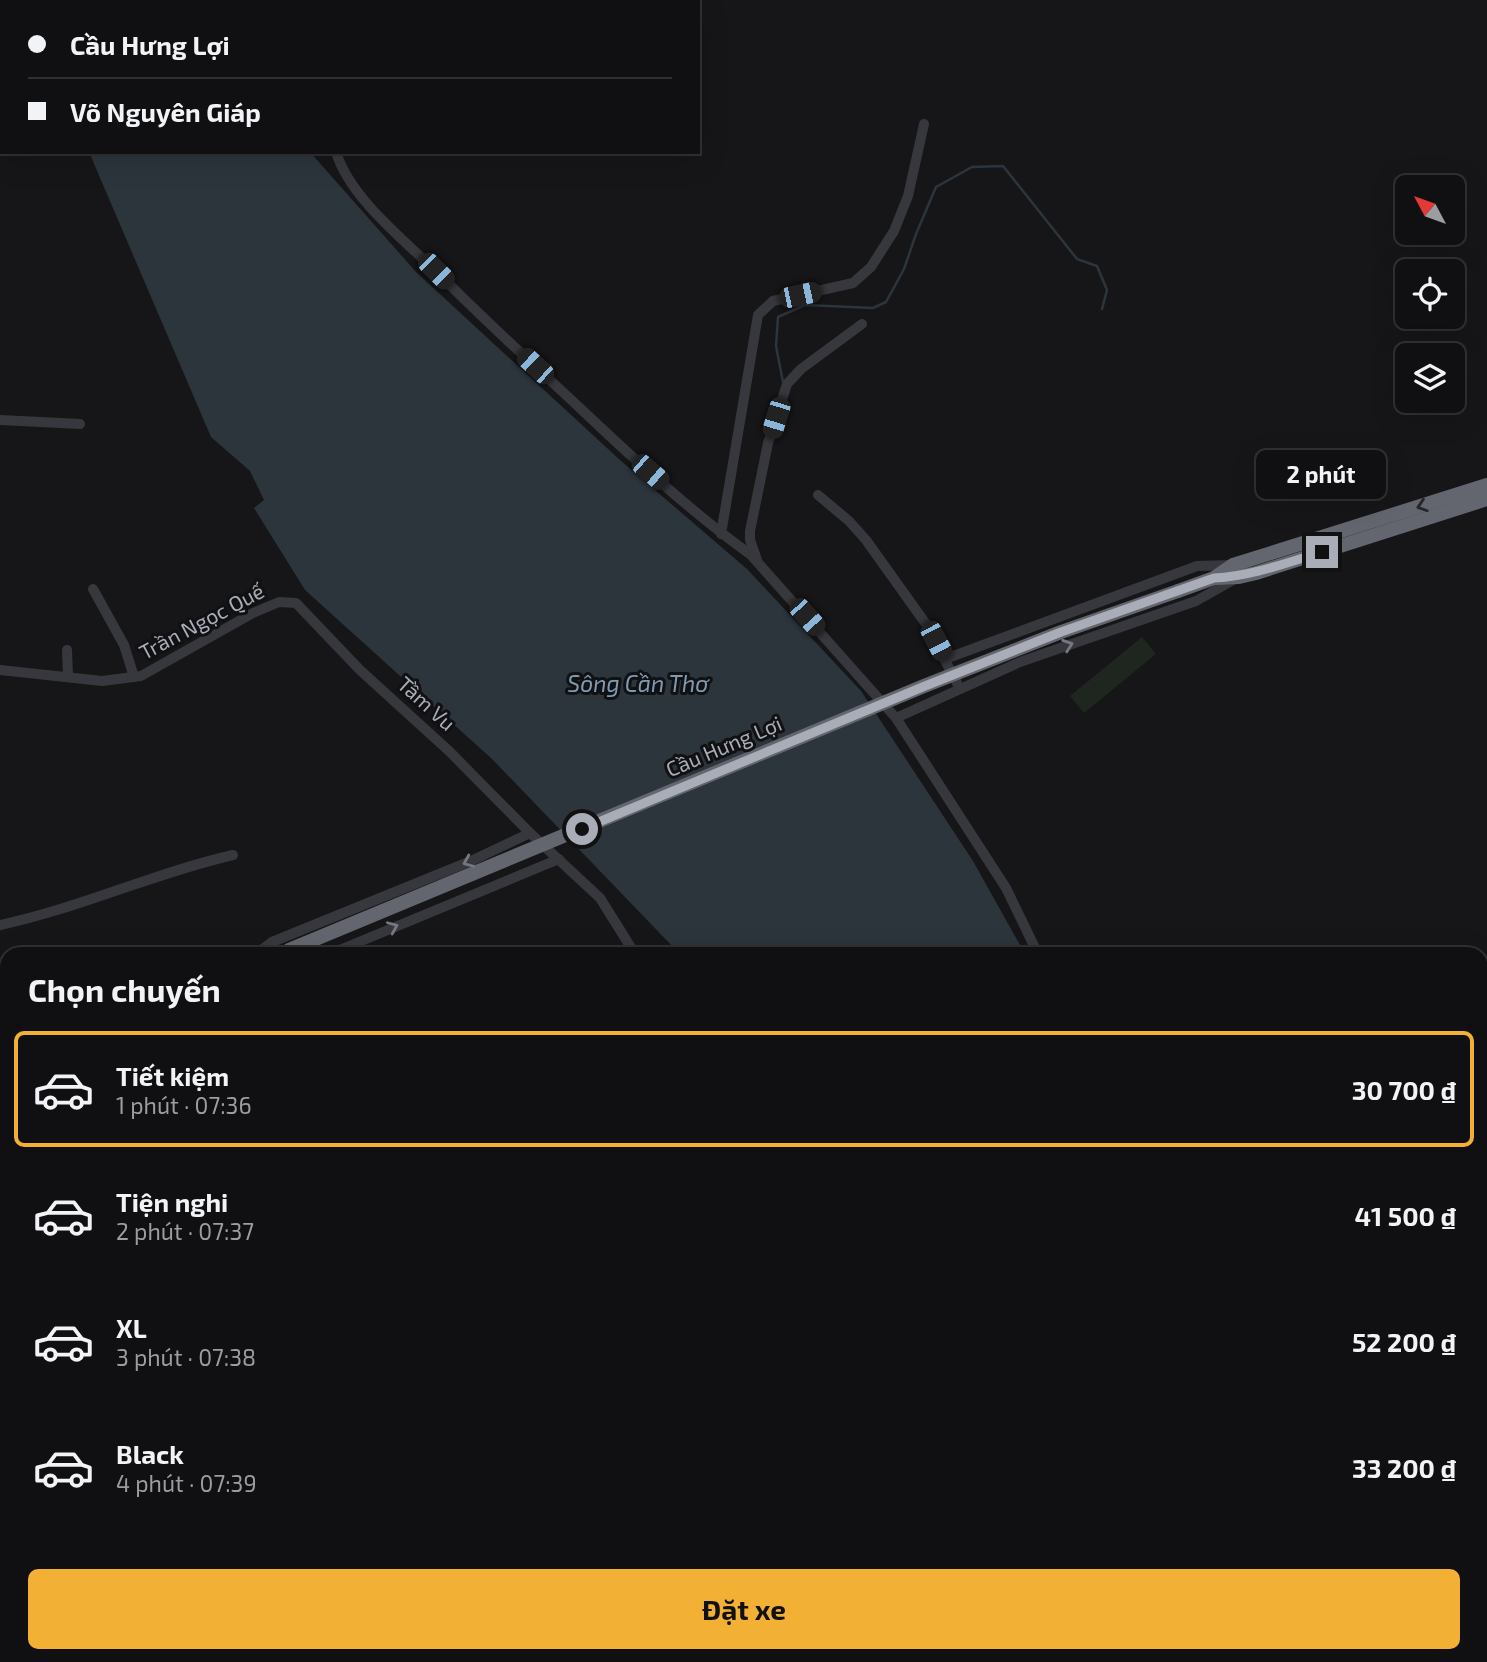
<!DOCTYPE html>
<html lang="vi">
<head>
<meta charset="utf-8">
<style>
  body { margin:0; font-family:"Exo 2",sans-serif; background:#19191b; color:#f1f3f6; height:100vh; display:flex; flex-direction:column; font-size:26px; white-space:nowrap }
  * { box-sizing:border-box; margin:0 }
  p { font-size:23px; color:#9c9d9f }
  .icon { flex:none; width:38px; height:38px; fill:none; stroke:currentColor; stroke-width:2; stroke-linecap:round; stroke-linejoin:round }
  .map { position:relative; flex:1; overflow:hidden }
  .sheet { position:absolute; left:0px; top:947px; width:1488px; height:716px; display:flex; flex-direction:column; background:#101012; border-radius:21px 21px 0 0; box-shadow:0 7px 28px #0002,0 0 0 2px #303032 }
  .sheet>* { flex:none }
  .hud { position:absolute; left:0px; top:0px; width:700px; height:154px; box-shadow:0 7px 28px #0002,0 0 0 2px #303032; display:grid; align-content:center; height:154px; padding:0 28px; background:#101012 }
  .needle { width:46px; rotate:311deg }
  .tools { position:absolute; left:1395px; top:175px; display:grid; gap:14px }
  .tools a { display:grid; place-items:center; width:70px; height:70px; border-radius:10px; background:#101012; box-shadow:0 7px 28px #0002,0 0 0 2px #303032; font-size:35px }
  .end { position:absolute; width:32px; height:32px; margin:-16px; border:9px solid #a8adb8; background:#111; box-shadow:0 0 0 4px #111 }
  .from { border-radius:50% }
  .bubble { position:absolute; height:49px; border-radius:10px; background:#101012; box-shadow:0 7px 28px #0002,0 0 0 2px #303032; font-size:23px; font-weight:700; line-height:49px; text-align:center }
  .car { position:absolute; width:21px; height:42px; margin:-21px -10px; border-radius:9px; box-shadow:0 0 5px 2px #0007; background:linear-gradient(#222 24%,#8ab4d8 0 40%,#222 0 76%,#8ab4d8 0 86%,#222 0) }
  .hud b { display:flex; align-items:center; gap:24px; height:66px; font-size:26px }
  .hud b+b { border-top:2px solid #303032 }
  .hud i { width:18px; height:18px; background:#f1f3f6 }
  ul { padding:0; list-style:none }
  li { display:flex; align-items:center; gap:21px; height:116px; margin:0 14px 10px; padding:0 14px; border:4px solid transparent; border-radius:10px }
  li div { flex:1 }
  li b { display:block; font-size:26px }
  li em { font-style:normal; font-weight:700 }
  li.active { border-color:#f2b134 }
  li>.icon { width:63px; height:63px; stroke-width:1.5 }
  h2 { padding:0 28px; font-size:32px; line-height:84px }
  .cta { display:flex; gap:14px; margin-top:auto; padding:14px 28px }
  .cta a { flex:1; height:80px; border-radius:10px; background:#f2b134; color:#111; font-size:28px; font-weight:700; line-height:80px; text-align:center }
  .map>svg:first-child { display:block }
</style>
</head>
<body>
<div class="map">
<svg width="1487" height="1662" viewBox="0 0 1487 1662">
  <rect width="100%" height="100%" fill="#161618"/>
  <!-- built -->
  <path fill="#222225" d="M0,1531H7V1656H251L255,1662H0Z"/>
  <!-- green -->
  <g fill="#1e261f">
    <path d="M1142,637L1156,654L1084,713L1070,696Z"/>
    <path d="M7,1105V1149L0,1152V1108Z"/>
    <path d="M1487,1309V1662H1266L1265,1656H1480V1310Z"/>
  </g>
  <!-- water -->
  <g fill="#2c353c">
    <path d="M84,0H318L317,2Z"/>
    <path d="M89,152H310L416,272L620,460L747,569L861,691L973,861L1025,954H677L675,949L492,759L305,590L254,508L264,500L250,471L211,437Z"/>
    <path d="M939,1656H1211L1212,1662H941Z"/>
  </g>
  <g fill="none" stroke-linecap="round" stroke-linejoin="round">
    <!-- stream -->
    <g stroke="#2c353c" stroke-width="2.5">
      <path d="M783,382L776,346L778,317L805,305L873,308L886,302L904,269L916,234L936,187L972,167L1003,166L1077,259L1097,266L1107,290L1102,309"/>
      <path d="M1480,1227L1487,1229"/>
    </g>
    <!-- river -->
    <path stroke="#2c353c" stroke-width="16" d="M628,1656L666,1660L668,1662"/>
    <!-- minor -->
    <g stroke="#37383d" stroke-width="10">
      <path d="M63,0V2"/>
      <path d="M348,2L349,0"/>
      <path d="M0,96H2"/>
      <path d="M336,152C350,198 404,240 438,273C484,320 533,364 581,409C635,460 690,511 751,555L896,718L1006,888L1038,954"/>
      <path d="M0,420L80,424"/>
      <path d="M818,495L849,521L866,540L926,624L960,689"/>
      <path d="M721,534L758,315L773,301L853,283L871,267L894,231L908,196L924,124"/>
      <path d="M757,560L750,540V531L768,443L787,384L801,369L862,324"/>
      <path d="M93,589L124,645L134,677"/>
      <path d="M67,650L68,677"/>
      <path d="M945,659L1197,566L1232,565"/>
      <path d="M0,670L102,681L141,676L253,613L279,602L296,603L360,670L449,751L530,833L600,898L635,954"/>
      <path d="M896,718L1020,662L1196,601L1235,579"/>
      <path d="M0,925C80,908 154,873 233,855"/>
      <path d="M256,954L272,942L471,861L530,833"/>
      <path d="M330,954L559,859"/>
      <path d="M1480,1126L1487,1125"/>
      <path d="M0,1189L7,1187"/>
      <path d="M1480,1210L1487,1212"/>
      <path d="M1480,1260L1487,1263"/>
      <path d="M678,1656L683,1662"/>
      <path d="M856,1656L857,1662"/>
      <path d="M1231,1656L1233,1662"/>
      <path d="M514,1662L513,1660L521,1656"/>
    </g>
    <!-- highway -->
    <g stroke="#63666e" stroke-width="14">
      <path d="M1215,578L1239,577L1256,573L1487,499"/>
      <path d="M1178,591L1214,578L1233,565L1487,485"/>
      <path d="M0,1065L7,1062"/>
      <path d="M0,1083L7,1080"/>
    </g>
    <!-- highway-bridge -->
    <path stroke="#63666e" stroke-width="14" d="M289,950L924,686L1061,632L1178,591"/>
  </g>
  <!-- one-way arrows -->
  <defs><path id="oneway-chevron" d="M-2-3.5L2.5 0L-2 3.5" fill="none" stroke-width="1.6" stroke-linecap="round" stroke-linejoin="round" transform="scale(1.75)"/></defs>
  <use stroke="#26262a" href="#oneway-chevron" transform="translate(1422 506) rotate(162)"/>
  <g stroke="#757881">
    <use href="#oneway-chevron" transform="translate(1068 645) rotate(-19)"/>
    <use href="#oneway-chevron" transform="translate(468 862) rotate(157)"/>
    <use href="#oneway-chevron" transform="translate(393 927) rotate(-23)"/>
  </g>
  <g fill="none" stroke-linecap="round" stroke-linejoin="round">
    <!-- route -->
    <path stroke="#a8adb8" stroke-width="9" d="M582,829L925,686L1061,632L1214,578C1252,576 1286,563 1322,552"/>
  </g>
  <g text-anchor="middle" stroke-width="6" stroke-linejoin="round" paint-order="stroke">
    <!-- street labels -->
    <g font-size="21" fill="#a8adb8" stroke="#111113">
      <text transform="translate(202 622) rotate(-28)" y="7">Trần Ngọc Quế</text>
      <text transform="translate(426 704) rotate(42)" y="7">Tầm Vu</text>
      <text transform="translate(724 747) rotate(-23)" y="7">Cầu Hưng Lợi</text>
    </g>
    <!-- water labels -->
    <g font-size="23" font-style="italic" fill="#7f9bb3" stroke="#111113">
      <text x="638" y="692">Sông Cần Thơ</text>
    </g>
  </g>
</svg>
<div class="tools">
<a><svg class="needle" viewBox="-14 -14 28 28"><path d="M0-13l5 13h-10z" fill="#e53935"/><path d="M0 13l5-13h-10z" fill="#9c9d9f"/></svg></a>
<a><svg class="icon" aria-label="locate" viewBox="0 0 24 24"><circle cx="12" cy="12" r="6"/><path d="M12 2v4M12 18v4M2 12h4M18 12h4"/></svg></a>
<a><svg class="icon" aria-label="layers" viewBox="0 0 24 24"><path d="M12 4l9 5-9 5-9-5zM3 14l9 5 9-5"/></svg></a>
</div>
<i class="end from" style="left:582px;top:829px"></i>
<i class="end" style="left:1322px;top:552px"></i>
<div class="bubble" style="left:1256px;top:450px;width:130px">2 phút</div>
<i class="car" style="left:436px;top:271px;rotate:135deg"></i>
<i class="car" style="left:800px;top:295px;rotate:78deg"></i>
<i class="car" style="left:535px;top:366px;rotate:313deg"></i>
<i class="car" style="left:776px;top:418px;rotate:197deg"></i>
<i class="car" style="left:650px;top:472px;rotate:131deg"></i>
<i class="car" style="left:807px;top:617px;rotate:138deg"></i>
<i class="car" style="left:936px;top:641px;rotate:152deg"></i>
<div class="hud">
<b><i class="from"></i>Cầu Hưng Lợi</b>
<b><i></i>Võ Nguyên Giáp</b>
</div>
<section class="sheet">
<h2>Chọn chuyến</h2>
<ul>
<li class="active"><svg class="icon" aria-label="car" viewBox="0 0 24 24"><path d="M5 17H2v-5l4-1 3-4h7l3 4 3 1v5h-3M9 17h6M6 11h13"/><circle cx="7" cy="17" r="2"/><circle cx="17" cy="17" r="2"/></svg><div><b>Tiết kiệm</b><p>1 phút · 07:36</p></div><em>30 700 ₫</em></li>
<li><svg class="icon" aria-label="car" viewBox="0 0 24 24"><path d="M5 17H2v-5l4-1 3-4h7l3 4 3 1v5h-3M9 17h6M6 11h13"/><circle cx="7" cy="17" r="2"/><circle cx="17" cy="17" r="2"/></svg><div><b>Tiện nghi</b><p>2 phút · 07:37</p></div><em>41 500 ₫</em></li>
<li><svg class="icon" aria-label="car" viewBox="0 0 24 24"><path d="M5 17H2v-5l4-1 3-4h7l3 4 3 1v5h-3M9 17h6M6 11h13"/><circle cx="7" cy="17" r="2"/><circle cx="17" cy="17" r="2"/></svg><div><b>XL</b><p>3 phút · 07:38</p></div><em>52 200 ₫</em></li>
<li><svg class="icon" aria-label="car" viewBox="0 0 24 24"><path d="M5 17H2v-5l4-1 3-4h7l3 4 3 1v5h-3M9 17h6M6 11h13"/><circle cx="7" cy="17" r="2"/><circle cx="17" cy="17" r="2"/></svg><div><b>Black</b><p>4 phút · 07:39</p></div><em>33 200 ₫</em></li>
</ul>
<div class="cta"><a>Đặt xe</a></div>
</section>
</div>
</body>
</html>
